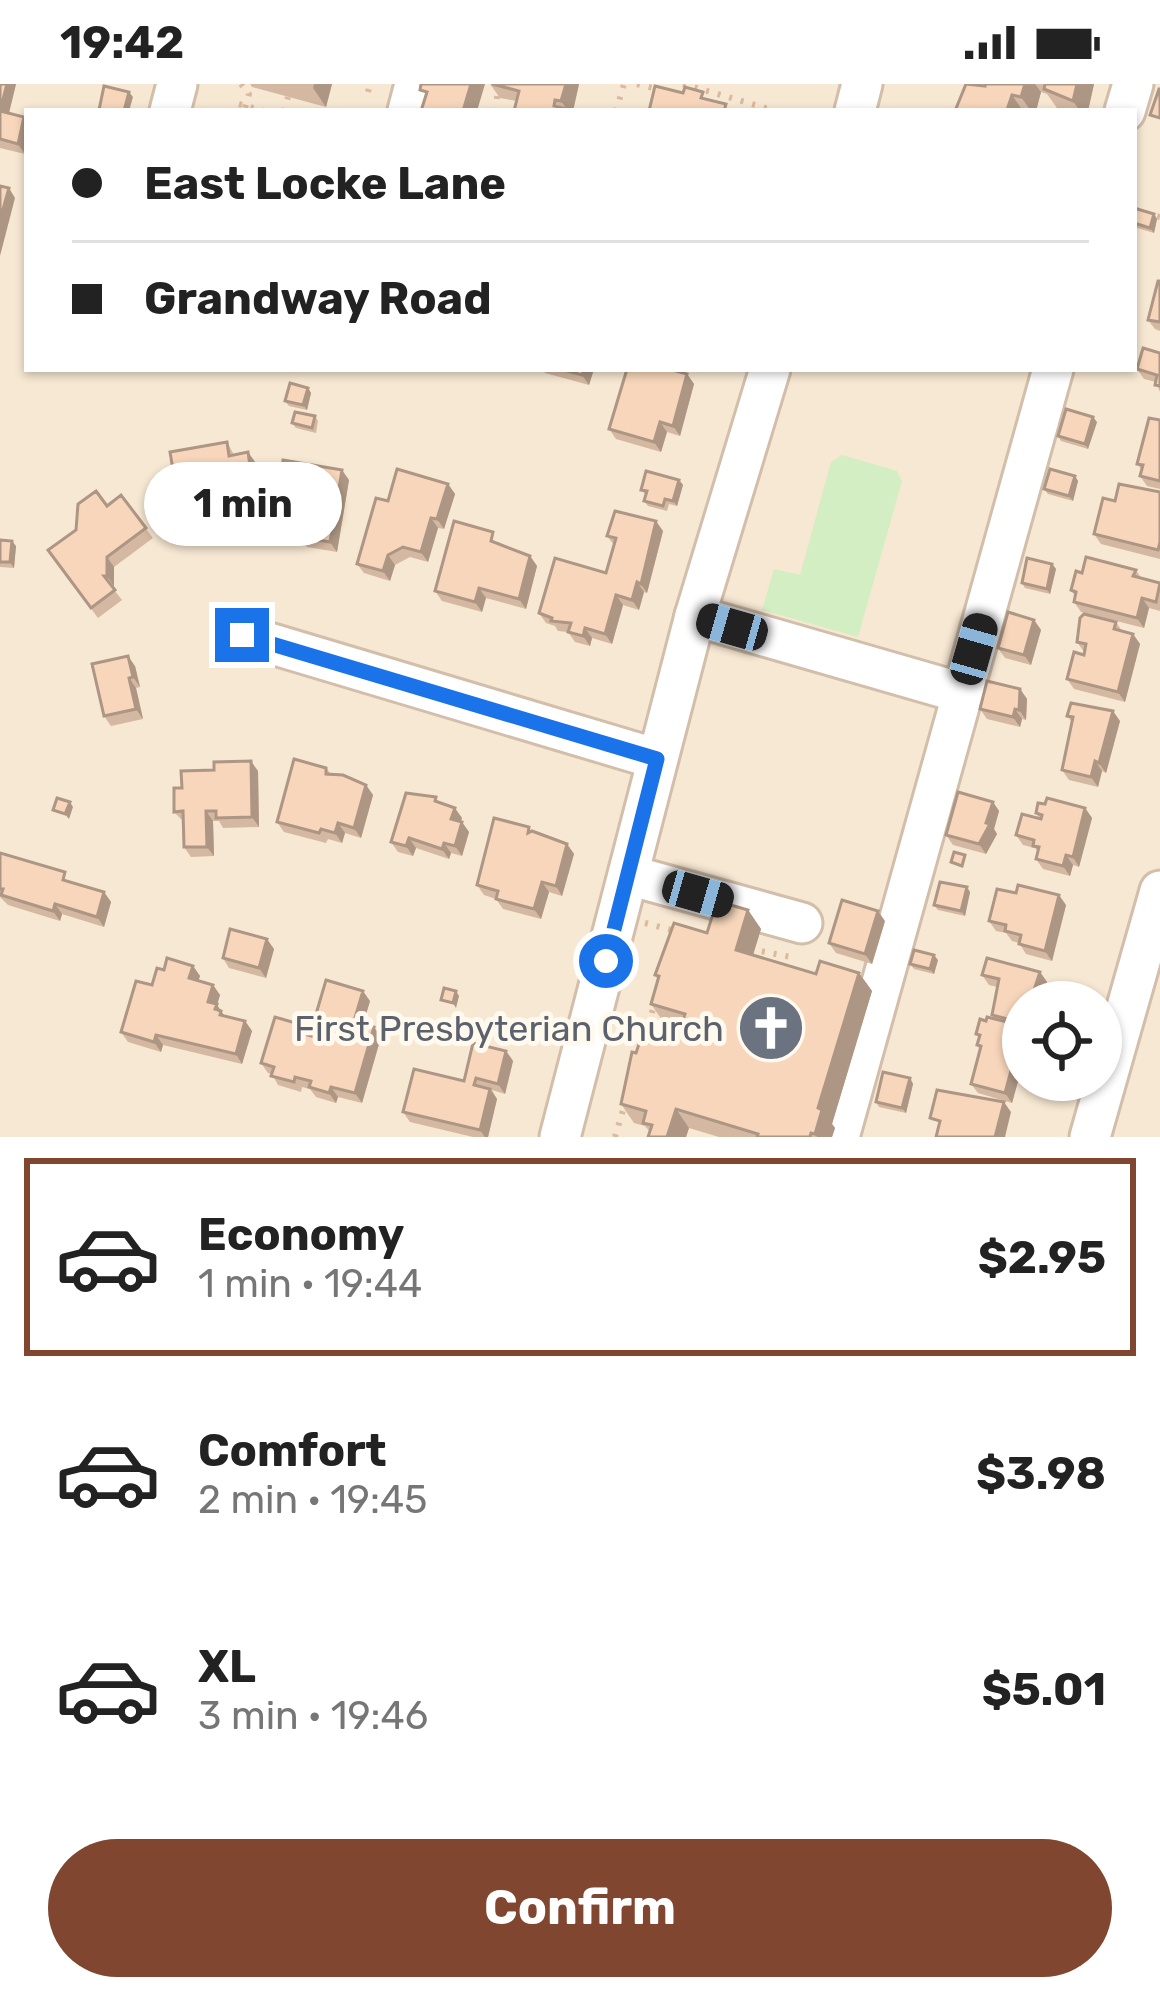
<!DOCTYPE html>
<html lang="en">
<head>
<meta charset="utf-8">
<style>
  body { margin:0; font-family:Rubik,sans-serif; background:#f6f6f6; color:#222; height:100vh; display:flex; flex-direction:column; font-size:45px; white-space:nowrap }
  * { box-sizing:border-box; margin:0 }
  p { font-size:39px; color:#767676 }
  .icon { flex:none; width:66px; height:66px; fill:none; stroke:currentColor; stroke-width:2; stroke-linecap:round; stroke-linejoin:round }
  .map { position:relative; height:1053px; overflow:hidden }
  .details { display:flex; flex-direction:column; background:#fff; flex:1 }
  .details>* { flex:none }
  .guide { position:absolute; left:24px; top:24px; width:1113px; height:264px; border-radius:0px; box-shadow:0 3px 9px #0004; display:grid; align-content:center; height:264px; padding:0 48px; background:#fff }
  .fabs { position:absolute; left:1002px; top:897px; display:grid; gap:24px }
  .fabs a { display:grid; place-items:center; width:120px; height:120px; border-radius:50%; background:#fff; box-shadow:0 3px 9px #0004; font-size:60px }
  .end { position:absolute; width:54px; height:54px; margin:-27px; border:15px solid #1a73e8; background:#fff; box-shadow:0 0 0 6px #fff }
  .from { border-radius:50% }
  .bubble { position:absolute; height:84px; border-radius:42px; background:#fff; box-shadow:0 3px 9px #0004; font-size:39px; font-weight:700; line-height:84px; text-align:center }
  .car { position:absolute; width:36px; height:72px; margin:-36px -18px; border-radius:15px; box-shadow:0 0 9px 3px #0007; background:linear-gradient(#222 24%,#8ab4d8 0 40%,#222 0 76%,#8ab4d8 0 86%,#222 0) }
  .guide b { display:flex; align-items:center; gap:42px; height:114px; font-size:45px }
  .guide b+b { border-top:3px solid #e0e0e0 }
  .guide i { width:30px; height:30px; background:#222 }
  ul { padding:21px 0 0; list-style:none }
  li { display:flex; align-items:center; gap:36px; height:198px; margin:0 24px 18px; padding:0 24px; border:6px solid transparent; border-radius:0px }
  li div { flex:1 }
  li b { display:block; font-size:45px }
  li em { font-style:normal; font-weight:700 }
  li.on { border-color:#80462f }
  li>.icon { width:108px; height:108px; stroke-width:1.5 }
  .action { display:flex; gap:24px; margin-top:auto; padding:24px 48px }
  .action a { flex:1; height:138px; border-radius:72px; background:#80462f; color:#fff; font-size:48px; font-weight:700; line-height:138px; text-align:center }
  .status { display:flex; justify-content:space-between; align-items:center; height:84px; padding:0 60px; background:#fff; direction:ltr }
  .status svg { height:33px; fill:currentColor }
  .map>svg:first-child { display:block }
</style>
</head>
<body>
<div class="status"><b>19:42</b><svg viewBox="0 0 49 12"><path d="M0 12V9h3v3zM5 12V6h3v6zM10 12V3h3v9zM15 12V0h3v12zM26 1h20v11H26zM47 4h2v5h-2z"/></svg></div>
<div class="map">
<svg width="1160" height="1053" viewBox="0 0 1160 1053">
  <rect width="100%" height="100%" fill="#fef6e6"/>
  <!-- residential -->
  <path fill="#f7e8d3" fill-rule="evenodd" d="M0,0H1160V1053H0ZM27,27H1134V285H27ZM1023,918H1101V996H1023Z"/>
  <!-- green -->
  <path fill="#d2eec2" d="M842,371L897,387L902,397L858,553L762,526L774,485L800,491L831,378Z"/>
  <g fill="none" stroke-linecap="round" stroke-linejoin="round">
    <defs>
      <g id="minor">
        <path d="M170,27L177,0"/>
        <path d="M408,27L415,0"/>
        <path d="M855,27L862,0"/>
        <path d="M1125,27L1133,0"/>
        <path d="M695,532L962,609"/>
        <path d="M242,551L657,675"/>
        <path d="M629,791L802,839"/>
        <path d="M560,1053L695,532L770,285"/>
        <path d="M839,1053L1053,285"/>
        <path d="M1090,1053L1160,807"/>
      </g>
    </defs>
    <!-- minor casing -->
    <use href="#minor" stroke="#d2beaa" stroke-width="45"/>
    <!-- path -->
    <g stroke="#dcb99d" stroke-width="6" stroke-dasharray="3 9" stroke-linecap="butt">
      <path d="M241,0L249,10L244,27"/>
      <path d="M637,0L657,5"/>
      <path d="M683,0L776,27"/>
      <path d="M368,8L370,0"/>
      <path d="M239,20L264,27"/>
      <path d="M284,27L288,13"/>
      <path d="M496,27L498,0"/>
      <path d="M616,27L624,0"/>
      <path d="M1134,126L1160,133"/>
      <path d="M645,839L679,848"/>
      <path d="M750,865L796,874"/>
      <path d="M645,952L655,918"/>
      <path d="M615,1053L626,1016"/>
    </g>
    <!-- minor -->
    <use href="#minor" stroke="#fff" stroke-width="39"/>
  </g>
  <!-- wall -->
  <g fill="#d4b8a1">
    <path d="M0,0H16L9,29L25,70L0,64Z"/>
    <path d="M250,0H332L326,23L252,3Z"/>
    <path d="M490,0H579L573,27L500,14Z"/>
    <path d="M985,0H1094L1088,27H1065L1057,24L1047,10L1041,8L1036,27H955Z"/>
    <path d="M1134,124L1154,130L1157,135L1154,149L1134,143Z"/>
    <path d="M1160,197V247L1155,245L1148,236Z"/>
    <path d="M1160,269V308L1156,298L1144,295L1137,285Z"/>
    <path d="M542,285H594L589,301L545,289Z"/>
    <path d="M679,285L682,289L687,290L694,300L680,352L667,348L661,368L616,355L609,345Z"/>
    <path d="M308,304L311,309L307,326L289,322L285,317Z"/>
    <path d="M315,332L318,337L316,349L296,344L292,339Z"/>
    <path d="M1160,336V405L1147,402L1140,392L1142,386L1137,380Z"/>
    <path d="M1097,338L1088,365L1061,357L1058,352Z"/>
    <path d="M227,358L234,371L248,368L255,378L258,399L240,402V406L217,410L219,423L212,424L214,440L188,444L181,434Z"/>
    <path d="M1075,392L1078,397L1073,417L1048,410L1044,405Z"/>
    <path d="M349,396L337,468L307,463L300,453L303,433L302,431L283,428L276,418Z"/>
    <path d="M679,396L683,401L677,422L669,420L667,427L648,422L644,417L646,411L641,406Z"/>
    <path d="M448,400L455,410L444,445L438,444L428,478L410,473L395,481L390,497L364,489L357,480L388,417Z"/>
    <path d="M1160,408V475L1101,460L1094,450L1115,417Z"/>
    <path d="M121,411L153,454L114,483V502H111L122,516L98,534L48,466Z"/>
    <path d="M663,447L647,509L644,508L639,526L623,521L612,560L592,554L590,562L575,558L568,548L558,547L555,542L546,539L539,529L606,489L614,461L607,452Z"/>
    <path d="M0,456L16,462L14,484L0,483Z"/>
    <path d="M500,458V460L530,472L537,482L526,525L486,514L482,528L442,517L435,507Z"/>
    <path d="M1052,480L1056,485L1050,510L1025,504L1022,499Z"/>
    <path d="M1136,486L1141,494L1160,499V527L1149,524L1144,544L1081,528L1074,518L1075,512L1071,506L1082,489Z"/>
    <path d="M1034,536L1041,546L1031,581L1005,574L998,564Z"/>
    <path d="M1116,538L1122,547L1133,550L1140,560L1125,618L1074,605L1067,595L1084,571V568L1077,558Z"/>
    <path d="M135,582L140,603L136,604L143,635L111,642L104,632Z"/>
    <path d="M1020,605L1027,615L1026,636L1022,635L1020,643L987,635L980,625Z"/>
    <path d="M1067,632L1120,637L1106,689L1102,687L1098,703L1069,696L1062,686L1072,638Z"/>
    <path d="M326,684L331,690L366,701L373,711L361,754L345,749L342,759L328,755L326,759L284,748L277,738Z"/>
    <path d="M258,687L259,743L223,744L219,737H213L214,772L191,773L184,763L183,737L174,728L182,704Z"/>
    <path d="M993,718L999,727L994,745L997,750L986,770L953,761L946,751Z"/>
    <path d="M439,719L462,734L460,738L469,748L462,772L451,769L449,775L416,764L413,772L398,768L391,758Z"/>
    <path d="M1045,720L1085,724L1092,734L1079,783L1073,781L1070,792L1043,785L1036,775L1038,768L1035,764L1023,761L1016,751L1040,735L1036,729Z"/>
    <path d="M532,747L567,760L574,770L562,812L549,808L541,835L503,825L496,815L484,811L477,801Z"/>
    <path d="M0,769L72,799L104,808L111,818L104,843L62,830L60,837L8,821L0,813Z"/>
    <path d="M970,808L965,832L938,826L934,821Z"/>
    <path d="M1066,821L1052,877L1026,870L1019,859L1012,857L1006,849L996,847L989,837Z"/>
    <path d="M748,826L761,845L753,871L816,890L859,889L872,907L832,1040L835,1044L832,1053H719L689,1044L686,1053H648L650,1048L645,1042L634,1039L621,1020L636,969L677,955L680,944L664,939L651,920L658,896L655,891L707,849Z"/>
    <path d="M885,837L872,880L836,869L829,859Z"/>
    <path d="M274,865L266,894L229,884L223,874Z"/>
    <path d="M938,876L934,890L914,885L910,880Z"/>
    <path d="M193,882L200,892L198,896L213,901L220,911L217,921L224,932L245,937L252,947L242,980L163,961L161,968L128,958L121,948L164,886Z"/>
    <path d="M1040,888L1047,898L1023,918V979L1012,1019L978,1009L971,1000L980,966L977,961L979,954L976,950L986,937L995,935L992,931L997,903L989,901L982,891Z"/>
    <path d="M370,917L363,940L381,953L362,1019L338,1013L336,1019L316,1013L310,1005L302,1003L301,1008L278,1001L272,990L268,989L261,979L305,950L315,953L320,935L316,930Z"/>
    <path d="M506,967L513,977L505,1010L492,1006L497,1015L488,1053H473L410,1038L403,1028L464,997Z"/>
    <path d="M910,994L913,1000L906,1029L879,1023L876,1018Z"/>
  </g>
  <!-- shaded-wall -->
  <g fill="#ad9683">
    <path d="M7,0H16L7,37L0,27Z"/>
    <path d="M314,0H332L326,23L313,4Z"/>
    <path d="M471,0H485L477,27H463Z"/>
    <path d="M566,0H579L573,27H568L561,17Z"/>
    <path d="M1025,0H1035L1041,8L1036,27H1031L1021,13Z"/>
    <path d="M1077,0H1094L1088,27H1080L1073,17Z"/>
    <path d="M129,8L133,13L129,27H124Z"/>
    <path d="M1012,11L1023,27H1011L1008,23Z"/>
    <path d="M24,33L27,37V61L25,70L18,60Z"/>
    <path d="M9,104L15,114L0,172V136Z"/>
    <path d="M1154,130L1157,135L1154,149L1150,144Z"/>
    <path d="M584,285H594L589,301L582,291Z"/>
    <path d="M687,290L694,300L680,352L673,342Z"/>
    <path d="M308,304L311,309L307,326L303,321Z"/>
    <path d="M1093,333L1097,338L1088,365L1085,360Z"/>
    <path d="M660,338L667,348L661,368L654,358Z"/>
    <path d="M248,368L255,378L258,399L251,389Z"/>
    <path d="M342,386L349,396L337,468L330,458Z"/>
    <path d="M1075,392L1078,397L1073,417L1069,412Z"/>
    <path d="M679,396L683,401L677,422L673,417Z"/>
    <path d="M210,400L217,410L219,423L212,413Z"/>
    <path d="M448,400L455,410L444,445L437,435Z"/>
    <path d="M205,414L212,424L214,440L207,430Z"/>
    <path d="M431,434L438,444L428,478L421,468Z"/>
    <path d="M656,437L663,447L647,509L641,500Z"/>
    <path d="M12,457L16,462L14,484L10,478Z"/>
    <path d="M388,471L395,481L390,497L383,487Z"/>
    <path d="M530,472L537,482L526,525L519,515Z"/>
    <path d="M107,473L114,483V502L107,492Z"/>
    <path d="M1052,480L1056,485L1050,510L1047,505Z"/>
    <path d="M637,498L644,508L639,526L632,516Z"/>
    <path d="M479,504L486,514L482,528L475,518Z"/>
    <path d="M616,511L623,521L612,560L605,550Z"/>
    <path d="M1142,514L1149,524L1144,544L1137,534Z"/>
    <path d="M1034,536L1041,546L1031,581L1024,571Z"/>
    <path d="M585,544L592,554L590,562L583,552Z"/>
    <path d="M1133,550L1140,560L1125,618L1118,608Z"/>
    <path d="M128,572L135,582L140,603L133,593Z"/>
    <path d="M129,594L136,604L143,635L136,625Z"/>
    <path d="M1020,605L1027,615L1026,636L1019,626Z"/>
    <path d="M1015,625L1022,635L1020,643L1013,633Z"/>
    <path d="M1113,627L1120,637L1106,689L1099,679Z"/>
    <path d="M251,677L258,687L259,743L252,733Z"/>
    <path d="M1095,677L1102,687L1098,703L1091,693Z"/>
    <path d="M366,701L373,711L361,754L354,744Z"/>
    <path d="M70,718L73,723L69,735L65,730Z"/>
    <path d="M993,718L999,727L994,745L997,750L986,770L979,760Z"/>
    <path d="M455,724L462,734L458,745L451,735Z"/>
    <path d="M1085,724L1092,734L1079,783L1073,773Z"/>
    <path d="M206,727L213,737L214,772L207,763Z"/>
    <path d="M462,738L469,748L462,772L455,762Z"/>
    <path d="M338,739L345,749L342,759L335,749Z"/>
    <path d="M409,754L416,764L413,772L406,762Z"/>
    <path d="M444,759L451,769L449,775L442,765Z"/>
    <path d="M567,760L574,770L562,812L556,802Z"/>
    <path d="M1066,771L1073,781L1070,792L1063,782Z"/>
    <path d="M542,798L549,808L541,835L534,825Z"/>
    <path d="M967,803L970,808L965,832L961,827Z"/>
    <path d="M104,808L111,818L104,843L97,833Z"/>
    <path d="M1059,811L1066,821L1052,877L1045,867Z"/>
    <path d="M55,820L62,830L60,837L53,827Z"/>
    <path d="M748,826L761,845L749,884L736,866Z"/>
    <path d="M878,827L885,837L872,880L865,870Z"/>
    <path d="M267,855L274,865L266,894L259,884Z"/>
    <path d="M934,871L938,876L934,890L930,885Z"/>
    <path d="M193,882L200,892L196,904L189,894Z"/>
    <path d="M1040,888L1047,898L1040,918H1030Z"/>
    <path d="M859,889L872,907L832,1040L835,1044L832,1053H817L815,1050L818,1024Z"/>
    <path d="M213,901L220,911L217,921L228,937L215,927L208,918Z"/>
    <path d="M363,907L370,917L361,947L354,937Z"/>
    <path d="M456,907L459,912L456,924L453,919Z"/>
    <path d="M245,937L252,947L242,980L236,970Z"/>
    <path d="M374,943L381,953L362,1019L355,1009Z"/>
    <path d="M1023,944V979L1012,1019L1005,1009Z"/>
    <path d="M156,951L163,961L161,968L154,958Z"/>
    <path d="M506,967L513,977L505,1010L498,1000Z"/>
    <path d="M910,994L913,1000L906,1029L902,1024Z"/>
    <path d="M331,1003L338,1013L336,1019L329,1009Z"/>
    <path d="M490,1005L497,1015L488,1053H485L480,1046Z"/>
    <path d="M1004,1018L1011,1028L1005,1053H995Z"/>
    <path d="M676,1025L689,1044L686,1053H667Z"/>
  </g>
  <!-- building -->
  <g fill="#f7d6bb" stroke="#ad9683" stroke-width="3">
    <path d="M0,0H7L0,27L24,33L18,60L0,55Z"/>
    <path d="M421,0H471L463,27H421L427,8L420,6Z"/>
    <path d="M492,0H566L561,17L555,16L554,22L574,27H514L519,7Z"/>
    <path d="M966,0L985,2V0H1025L1021,13L1012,11L1008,23L1018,27H955Z"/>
    <path d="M1045,0H1077L1073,17L1044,5Z"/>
    <path d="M104,2L129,8L124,27L99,26Z"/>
    <path d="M655,2L683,9L685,3L703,8L701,14L726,20L724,27H649Z"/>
    <path d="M1159,5H1160V34L1150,31Z"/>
    <path d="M0,102L9,104L0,136Z"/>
    <path d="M1134,124L1154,130L1150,144L1134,139Z"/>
    <path d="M1158,197H1160V238L1148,236Z"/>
    <path d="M1143,264L1160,269V302L1155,301L1157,291L1137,285Z"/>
    <path d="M560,285H584L582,291Z"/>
    <path d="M627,285H677L676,287L687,290L673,342L660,338L654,358L609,345Z"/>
    <path d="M290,299L308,304L303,321L285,317Z"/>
    <path d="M1066,325L1093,333L1085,360L1058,352Z"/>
    <path d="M295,328L315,332L312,344L292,339Z"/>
    <path d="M1149,334L1160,336V397L1140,392L1143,381L1137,380Z"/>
    <path d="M227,358L229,372L248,368L251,389L233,392V396L210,400L212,413L205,414L207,430L181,434L170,368Z"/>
    <path d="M283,376L342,386L330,458L300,453L303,433L295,421L276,418Z"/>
    <path d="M397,385L448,400L437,435L431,434L421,468L403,463L388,471L383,487L357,480L376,414L388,417Z"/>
    <path d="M1050,385L1075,392L1069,412L1044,405Z"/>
    <path d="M646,387L679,396L673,417L665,415L663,422L644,417L647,407L641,406Z"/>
    <path d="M1119,400L1160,408V458L1158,466L1094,450L1103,414L1115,417Z"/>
    <path d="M96,407L107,422L121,411L146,444L107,473V492H104L115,506L91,524L48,466L76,446L78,420Z"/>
    <path d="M615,427L656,437L641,500L637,498L632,516L616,511L605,550L585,544L583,552L568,548L571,539L551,537L552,534L539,529L555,474L606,489L616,454L607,452Z"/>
    <path d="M454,437L493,448L491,457L530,472L519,515L479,504L475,518L435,507Z"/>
    <path d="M0,456L12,457L10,478H0Z"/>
    <path d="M1086,473L1136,486L1133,492L1160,499L1156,518L1142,514L1137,534L1074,518L1076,508L1071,506L1076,487L1082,489Z"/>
    <path d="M1027,474L1052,480L1047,505L1022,499Z"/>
    <path d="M1008,528L1034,536L1024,571L998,564Z"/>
    <path d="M1084,530L1116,538L1114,545L1133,550L1118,608L1067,595L1074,568L1084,571L1086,560L1077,558L1080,534Z"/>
    <path d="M128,572L133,593L129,594L136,625L104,632L92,580Z"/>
    <path d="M987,597L1020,605L1019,626L1015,625L1013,633L980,625Z"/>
    <path d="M1071,619L1113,627L1099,679L1095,677L1091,693L1062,686L1073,633L1067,632Z"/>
    <path d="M294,675L326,684V690L343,691L366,701L354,744L338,739L335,749L321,745L319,749L277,738Z"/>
    <path d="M251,677L252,733L216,734V727H206L207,763H184L183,727L174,728V704H182L181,687L214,686V678Z"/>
    <path d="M958,708L993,718L986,739L990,740L979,760L946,751Z"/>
    <path d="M406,709L436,713L435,717L455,724L451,735L462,738L455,762L444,759L442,765L409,754L406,762L391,758Z"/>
    <path d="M57,714L70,718L65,730L53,726Z"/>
    <path d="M1047,714L1085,724L1073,773L1066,771L1063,782L1036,775L1039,763L1033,762L1034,756L1016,751L1022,730L1041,735L1042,731L1036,729L1038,719L1045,720Z"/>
    <path d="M494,734L529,743L528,749L532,747L567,760L556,802L542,798L534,825L496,815L498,807L477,801Z"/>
    <path d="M954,768L965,771L962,782L951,778Z"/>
    <path d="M0,769L65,788L63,796L104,808L97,833L55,820L53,827L1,811L3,805H0Z"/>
    <path d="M940,798L967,803L961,827L934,821Z"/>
    <path d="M1018,801L1059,811L1045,867L1019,860L1021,851L1005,847L1006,841L989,837L997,805L1016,809Z"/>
    <path d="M842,816L878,827L865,870L829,859Z"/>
    <path d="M717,817L748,826L736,866L816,890L820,877L859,889L818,1024L822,1026L815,1050L811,1049L810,1053H757L758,1050L676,1025L667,1053H648L652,1041L643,1039L646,1027L621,1020L632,968L636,969L644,945L677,955L685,930L651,920L659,892L655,891L674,839L707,849Z"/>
    <path d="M230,845L267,855L259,884L223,874Z"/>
    <path d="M914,866L934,871L930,885L910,880Z"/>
    <path d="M167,874L193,882L189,894L213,901L208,918L217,920L215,925L221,927L220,931L245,937L236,970L156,951L154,958L121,948L136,897L152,901L157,884L164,886Z"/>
    <path d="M987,874L1040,888L1030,918H1023V939L992,931L999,895L982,891Z"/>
    <path d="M326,896L363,907L354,937L374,943L355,1009L331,1003L329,1009L309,1003L311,997L295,993L294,998L271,992L274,983L261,979L275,933L299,940L296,948L315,953L322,931L316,930Z"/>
    <path d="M444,904L456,907L453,919L441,916Z"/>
    <path d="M987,933L1023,942L1005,1009L971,1000L981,962L977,961L980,951L976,950L980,935L986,937Z"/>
    <path d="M473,959L506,967L498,1000L476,994L474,1001L490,1005L480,1046L403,1028L414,985L464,997Z"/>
    <path d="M883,988L910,994L902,1024L876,1018Z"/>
    <path d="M937,1006L1004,1018L995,1053H936L940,1037L930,1034Z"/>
  </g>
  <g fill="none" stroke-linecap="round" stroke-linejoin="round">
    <!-- route -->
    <path stroke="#1a73e8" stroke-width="15" d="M242,551L657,675L606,877"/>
  </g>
  <!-- icons -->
  <defs>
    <symbol id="church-disc" viewBox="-11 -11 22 22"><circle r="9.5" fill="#6b7280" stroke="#fff9ee"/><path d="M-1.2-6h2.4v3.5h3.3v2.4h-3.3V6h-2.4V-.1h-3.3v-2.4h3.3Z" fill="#fff"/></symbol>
  </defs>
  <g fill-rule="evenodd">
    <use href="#church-disc" x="733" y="906" width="76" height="76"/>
  </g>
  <g text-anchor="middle" stroke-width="10" stroke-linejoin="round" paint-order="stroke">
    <!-- worship labels -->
    <g font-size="36" fill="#5b616d" stroke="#fff9ee" text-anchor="end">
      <text x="724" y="957">First Presbyterian Church</text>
    </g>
  </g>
</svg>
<div class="fabs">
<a><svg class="icon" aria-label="locate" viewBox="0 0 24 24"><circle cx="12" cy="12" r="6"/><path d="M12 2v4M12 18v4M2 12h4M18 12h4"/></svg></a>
</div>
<i class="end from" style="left:606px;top:877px"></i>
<i class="end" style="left:242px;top:551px"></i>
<div class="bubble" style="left:144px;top:378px;width:198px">1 min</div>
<i class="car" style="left:732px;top:543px;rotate:286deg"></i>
<i class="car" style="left:974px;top:565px;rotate:16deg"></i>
<i class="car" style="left:698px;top:810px;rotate:106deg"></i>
<div class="guide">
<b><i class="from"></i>East Locke Lane</b>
<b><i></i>Grandway Road</b>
</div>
</div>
<section class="details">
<ul>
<li class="on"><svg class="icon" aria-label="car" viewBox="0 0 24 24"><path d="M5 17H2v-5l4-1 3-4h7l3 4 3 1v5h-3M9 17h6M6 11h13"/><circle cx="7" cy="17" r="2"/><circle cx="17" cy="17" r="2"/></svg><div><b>Economy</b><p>1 min · 19:44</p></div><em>$2.95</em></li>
<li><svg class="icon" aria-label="car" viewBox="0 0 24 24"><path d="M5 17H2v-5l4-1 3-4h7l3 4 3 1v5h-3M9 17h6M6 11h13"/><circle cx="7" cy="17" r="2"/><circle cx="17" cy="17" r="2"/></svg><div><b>Comfort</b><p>2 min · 19:45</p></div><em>$3.98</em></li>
<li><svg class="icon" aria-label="car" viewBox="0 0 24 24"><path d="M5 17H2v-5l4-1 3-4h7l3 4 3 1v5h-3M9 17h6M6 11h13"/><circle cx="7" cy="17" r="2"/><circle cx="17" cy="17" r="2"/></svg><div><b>XL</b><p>3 min · 19:46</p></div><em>$5.01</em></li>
</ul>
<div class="action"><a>Confirm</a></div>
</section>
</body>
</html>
